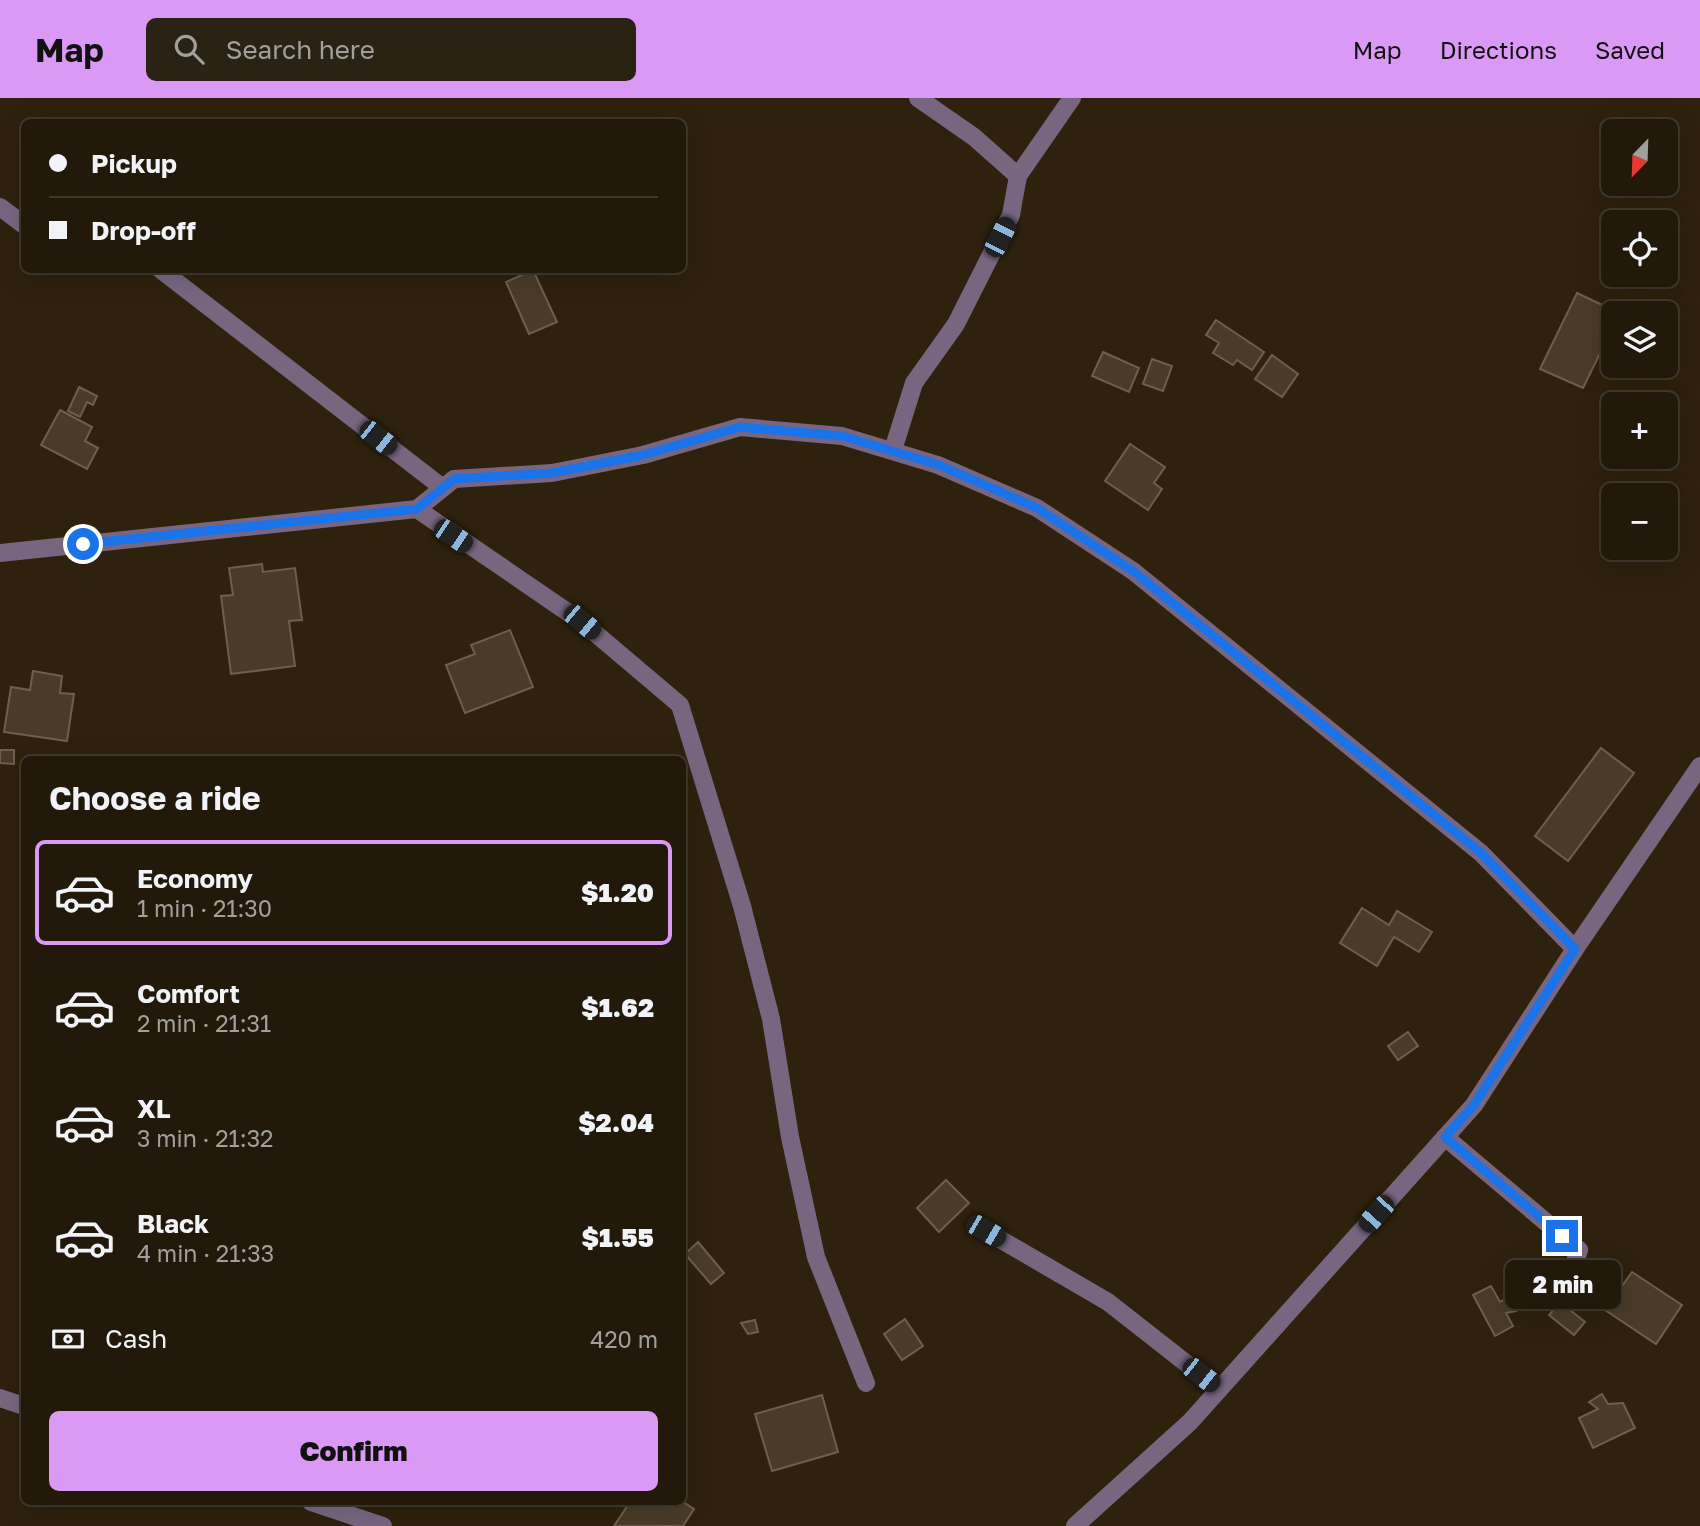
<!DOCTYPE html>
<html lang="en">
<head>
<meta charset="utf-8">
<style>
  body { margin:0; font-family:"Golos Text",sans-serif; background:#2a2213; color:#f1f3f6; height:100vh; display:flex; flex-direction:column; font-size:26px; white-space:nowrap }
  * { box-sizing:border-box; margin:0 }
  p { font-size:23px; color:#a2a09c }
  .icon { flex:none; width:38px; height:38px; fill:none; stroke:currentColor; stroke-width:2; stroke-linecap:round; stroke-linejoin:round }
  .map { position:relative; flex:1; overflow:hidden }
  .side { position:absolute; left:21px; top:658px; width:665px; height:749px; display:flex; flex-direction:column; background:#22190a; border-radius:10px; box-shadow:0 7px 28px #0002,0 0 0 2px #3f382b }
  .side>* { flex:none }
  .banner { position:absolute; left:21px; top:21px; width:665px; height:154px; border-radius:10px; box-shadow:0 7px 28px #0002,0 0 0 2px #3f382b; display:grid; align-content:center; height:154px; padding:0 28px; background:#22190a }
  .needle { width:46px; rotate:203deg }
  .fabs { position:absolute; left:1601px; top:21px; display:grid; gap:14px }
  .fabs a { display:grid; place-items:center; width:77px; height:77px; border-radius:10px; background:#22190a; box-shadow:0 7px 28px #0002,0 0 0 2px #3f382b; font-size:35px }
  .end { position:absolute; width:32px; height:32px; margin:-16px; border:9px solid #1a73e8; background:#fff; box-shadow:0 0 0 4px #fff }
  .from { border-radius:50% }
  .bubble { position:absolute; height:49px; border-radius:10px; background:#22190a; box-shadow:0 7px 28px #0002,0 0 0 2px #3f382b; font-size:23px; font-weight:800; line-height:49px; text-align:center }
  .car { position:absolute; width:21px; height:42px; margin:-21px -10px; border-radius:9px; box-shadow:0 0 5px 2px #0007; background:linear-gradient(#222 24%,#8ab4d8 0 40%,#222 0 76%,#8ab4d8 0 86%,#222 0) }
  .banner b { display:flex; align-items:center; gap:24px; height:66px; font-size:26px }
  .banner b+b { border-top:2px solid #3f382b }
  .banner i { width:18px; height:18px; background:#f1f3f6 }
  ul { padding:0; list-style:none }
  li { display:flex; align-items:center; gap:21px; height:105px; margin:0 14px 10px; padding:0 14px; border:4px solid transparent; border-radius:10px }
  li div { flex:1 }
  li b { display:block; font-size:26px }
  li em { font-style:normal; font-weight:800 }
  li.current { border-color:#db99f6 }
  li>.icon { width:63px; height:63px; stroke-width:1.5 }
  h2 { padding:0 28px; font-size:32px; line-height:84px }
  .pay { display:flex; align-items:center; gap:18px; height:77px; padding:0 28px; font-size:26px }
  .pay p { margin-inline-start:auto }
  .action { display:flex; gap:14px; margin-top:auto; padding:14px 28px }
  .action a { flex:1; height:80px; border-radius:10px; background:#db99f6; color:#111; font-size:28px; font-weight:800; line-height:80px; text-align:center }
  header { display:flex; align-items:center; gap:42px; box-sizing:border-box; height:98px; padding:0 35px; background:#db99f6; color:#111 }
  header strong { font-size:33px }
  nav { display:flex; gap:38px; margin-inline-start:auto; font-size:24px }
  .search { width:490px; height:63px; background:#2a2213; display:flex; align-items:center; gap:18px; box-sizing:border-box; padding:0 24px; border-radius:10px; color:#a2a09c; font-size:26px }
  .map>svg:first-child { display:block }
</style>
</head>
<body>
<header>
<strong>Map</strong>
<div class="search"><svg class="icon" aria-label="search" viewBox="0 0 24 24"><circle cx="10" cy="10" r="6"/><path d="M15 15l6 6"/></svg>Search here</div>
<nav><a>Map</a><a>Directions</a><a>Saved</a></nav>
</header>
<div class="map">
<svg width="1700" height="1428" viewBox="0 0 1700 1428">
  <rect width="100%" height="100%" fill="#2e210d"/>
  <!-- building -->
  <g fill="#493b27" stroke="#6e5f4a" stroke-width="2">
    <path d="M533,172L557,224L529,236L506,184Z"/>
    <path d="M1577,195L1619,215H1614V227L1583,290L1540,271Z"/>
    <path d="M1216,222L1264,254L1252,272L1237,262L1233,267L1213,255L1219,245L1206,237Z"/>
    <path d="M1103,254L1139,270L1129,294L1092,278Z"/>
    <path d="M1272,257L1298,276L1282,299L1255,281Z"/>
    <path d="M1152,261L1172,268L1163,293L1143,286Z"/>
    <path d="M79,289L97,298L93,307L87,304L80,319L68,313Z"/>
    <path d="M60,312L92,329L85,343L98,350L87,371L41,347Z"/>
    <path d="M1130,346L1165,369L1154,385L1162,391L1148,412L1105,383Z"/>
    <path d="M262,466L263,474L295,470L302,522L289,523L295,568L231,576L221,498L233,497L229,470Z"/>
    <path d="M510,532L533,589L465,615L446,567L475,556L471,547Z"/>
    <path d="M33,573L62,578L60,595L74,596L67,643L4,634L11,589L30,592Z"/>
    <path d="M1601,650L1634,675L1568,763L1535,738Z"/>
    <path d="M0,652H14V666L0,665Z"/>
    <path d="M1362,810L1389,827L1397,813L1432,834L1419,854L1394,839L1377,868L1340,845Z"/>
    <path d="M1408,934L1418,948L1398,962L1388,948Z"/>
    <path d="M946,1082L969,1105L939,1134L917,1110Z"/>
    <path d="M698,1144L724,1175L711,1186L685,1156Z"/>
    <path d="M1632,1174L1682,1207L1656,1246L1605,1212Z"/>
    <path d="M1491,1188L1500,1204L1509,1199L1516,1213L1506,1215L1513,1228L1495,1238L1473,1197Z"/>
    <path d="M1560,1204L1585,1224L1574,1237L1549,1217Z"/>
    <path d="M905,1221L923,1248L902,1262L884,1236Z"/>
    <path d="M755,1222L758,1234L748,1236L741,1225Z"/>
    <path d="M1602,1296L1608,1306L1623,1305L1635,1330L1593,1350L1579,1320L1598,1311L1589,1304Z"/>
    <path d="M822,1297L838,1354L772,1373L755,1316Z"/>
    <path d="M682,1403L694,1411L683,1428H614L630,1404Z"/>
  </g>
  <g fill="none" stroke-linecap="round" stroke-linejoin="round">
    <!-- minor -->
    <g stroke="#786680" stroke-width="18">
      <path d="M1018,78L1072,0"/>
      <path d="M0,109L24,127"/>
      <path d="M161,172L443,390"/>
      <path d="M893,352L914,285L956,226L1011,117L1018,78L974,39L918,0"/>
      <path d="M417,411L582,524L680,607L742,808L771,921L790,1039L816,1159L866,1285"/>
      <path d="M0,455L417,411L454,381L552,375L643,357L740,329L842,338L938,367L1037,410L1133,473L1481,755L1575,851"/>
      <path d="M1445,1039L1579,1152L1564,1194"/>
      <path d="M986,1133L1108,1204L1219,1291"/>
      <path d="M0,1300L24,1308"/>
      <path d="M311,1404L383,1428"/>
      <path d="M1075,1428L1190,1324L1474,1007L1575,851L1700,668"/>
    </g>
  </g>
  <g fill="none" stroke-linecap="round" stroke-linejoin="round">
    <!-- route -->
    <path stroke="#1a73e8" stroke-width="9" d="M83,446L417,411L454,381L552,375L643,357L740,329L842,338L939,367L1037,410L1133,473L1481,755L1575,851L1474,1007L1445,1039L1562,1138"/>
  </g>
</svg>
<div class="fabs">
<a><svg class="needle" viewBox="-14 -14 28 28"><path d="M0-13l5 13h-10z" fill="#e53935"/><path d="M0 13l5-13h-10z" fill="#a2a09c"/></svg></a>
<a><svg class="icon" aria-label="locate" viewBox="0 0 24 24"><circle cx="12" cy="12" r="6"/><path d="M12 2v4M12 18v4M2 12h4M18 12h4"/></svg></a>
<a><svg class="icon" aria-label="layers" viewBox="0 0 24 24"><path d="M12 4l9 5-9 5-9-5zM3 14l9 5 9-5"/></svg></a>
<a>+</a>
<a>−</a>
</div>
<i class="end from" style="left:83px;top:446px"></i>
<i class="end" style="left:1562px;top:1138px"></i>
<div class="bubble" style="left:1505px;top:1162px;width:116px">2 min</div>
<i class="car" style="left:1000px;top:139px;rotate:27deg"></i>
<i class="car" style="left:378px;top:340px;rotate:128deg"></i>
<i class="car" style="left:453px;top:438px;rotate:124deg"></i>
<i class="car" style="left:582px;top:524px;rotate:130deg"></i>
<i class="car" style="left:1376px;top:1116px;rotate:222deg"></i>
<i class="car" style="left:986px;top:1133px;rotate:120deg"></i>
<i class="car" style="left:1201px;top:1277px;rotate:128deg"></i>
<div class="banner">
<b><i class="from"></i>Pickup</b>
<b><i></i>Drop-off</b>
</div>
<section class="side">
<h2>Choose a ride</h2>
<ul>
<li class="current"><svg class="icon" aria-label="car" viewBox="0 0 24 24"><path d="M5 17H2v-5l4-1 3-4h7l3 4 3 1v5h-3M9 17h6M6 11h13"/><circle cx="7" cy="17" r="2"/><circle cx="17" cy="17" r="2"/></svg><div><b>Economy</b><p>1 min · 21:30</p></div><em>$1.20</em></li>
<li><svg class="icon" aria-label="car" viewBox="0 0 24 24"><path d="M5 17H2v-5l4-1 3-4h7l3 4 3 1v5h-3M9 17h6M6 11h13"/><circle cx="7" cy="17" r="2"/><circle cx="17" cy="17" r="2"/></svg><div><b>Comfort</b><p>2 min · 21:31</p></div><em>$1.62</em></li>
<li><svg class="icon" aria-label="car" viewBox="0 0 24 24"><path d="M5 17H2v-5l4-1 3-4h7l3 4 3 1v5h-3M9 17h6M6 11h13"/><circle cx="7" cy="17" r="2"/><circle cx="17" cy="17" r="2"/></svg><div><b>XL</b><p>3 min · 21:32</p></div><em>$2.04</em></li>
<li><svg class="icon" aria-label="car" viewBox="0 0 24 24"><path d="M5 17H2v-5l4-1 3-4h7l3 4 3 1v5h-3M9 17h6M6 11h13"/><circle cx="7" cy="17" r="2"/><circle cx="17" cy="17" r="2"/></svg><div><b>Black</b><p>4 min · 21:33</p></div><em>$1.55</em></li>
</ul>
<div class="pay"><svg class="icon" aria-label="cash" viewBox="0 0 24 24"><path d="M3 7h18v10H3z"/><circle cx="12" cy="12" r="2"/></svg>Cash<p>420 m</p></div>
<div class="action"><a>Confirm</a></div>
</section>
</div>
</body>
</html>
